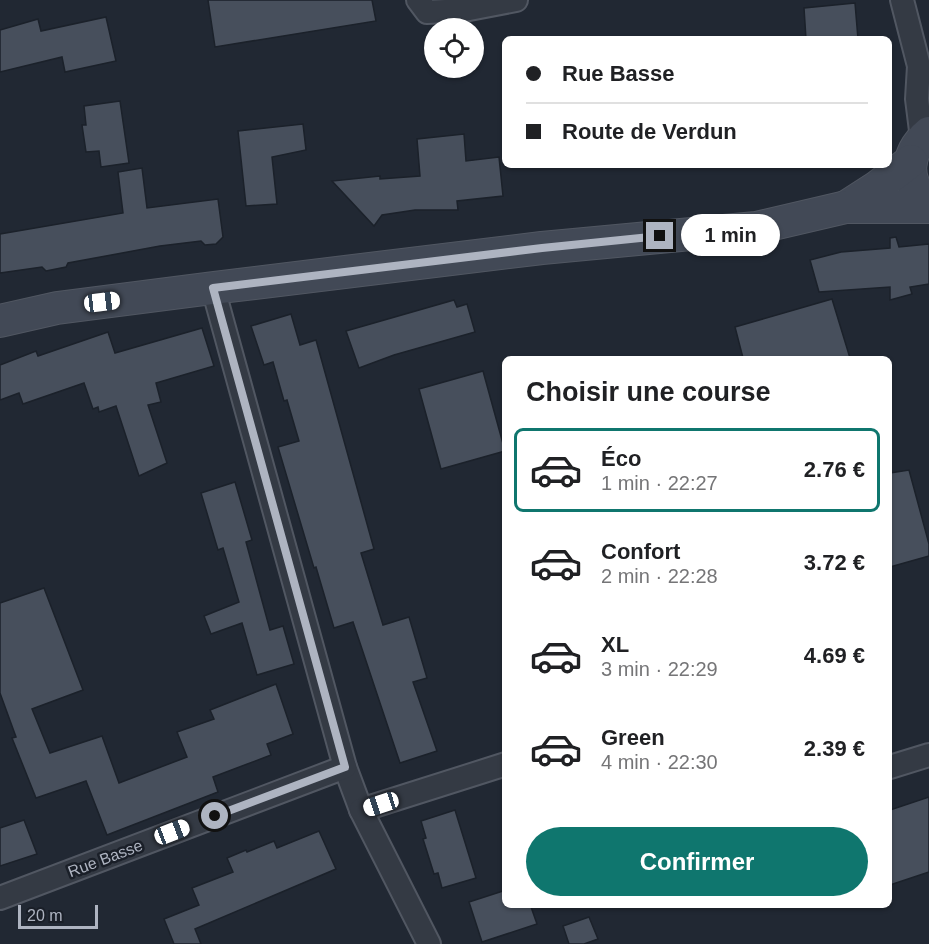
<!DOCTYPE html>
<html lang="fr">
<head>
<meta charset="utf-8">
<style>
  body { margin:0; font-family:Helvetica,sans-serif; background:#f2f2f2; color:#202124; height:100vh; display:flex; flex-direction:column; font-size:22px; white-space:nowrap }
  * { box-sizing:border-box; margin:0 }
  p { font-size:20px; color:#757577 }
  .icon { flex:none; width:33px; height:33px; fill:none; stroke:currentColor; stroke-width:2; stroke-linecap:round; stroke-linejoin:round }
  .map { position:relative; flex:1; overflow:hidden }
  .details { position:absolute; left:502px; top:356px; width:390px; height:552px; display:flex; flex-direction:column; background:#fff; border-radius:9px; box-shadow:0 2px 4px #0004 }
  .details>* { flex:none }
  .guide { position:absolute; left:502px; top:36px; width:390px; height:132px; border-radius:9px; box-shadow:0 2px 4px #0004; display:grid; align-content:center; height:132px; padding:0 24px; background:#fff }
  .tools { position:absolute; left:424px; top:18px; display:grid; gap:12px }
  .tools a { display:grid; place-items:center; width:60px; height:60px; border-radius:50%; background:#fff; box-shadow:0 2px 4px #0004; font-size:30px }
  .scale { position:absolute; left:18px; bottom:15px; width:80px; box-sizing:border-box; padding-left:6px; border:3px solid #aeb4c1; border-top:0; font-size:16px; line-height:21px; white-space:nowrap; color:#aeb4c1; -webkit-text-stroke:4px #1a1f28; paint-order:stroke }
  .end { position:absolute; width:27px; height:27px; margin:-14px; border:8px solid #aeb4c1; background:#111; box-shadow:0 0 0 3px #111 }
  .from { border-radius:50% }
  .bubble { position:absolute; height:42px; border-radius:21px; background:#fff; box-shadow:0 2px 4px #0004; font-size:20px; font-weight:700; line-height:42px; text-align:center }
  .car { position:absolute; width:18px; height:36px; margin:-18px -9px; border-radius:8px; box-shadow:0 0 4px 2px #0007; background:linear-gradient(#fff 24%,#345 0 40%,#fff 0 76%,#345 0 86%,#fff 0) }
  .guide b { display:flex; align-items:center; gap:21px; height:57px; font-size:22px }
  .guide b+b { border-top:2px solid #e0e0e0 }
  .guide i { width:15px; height:15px; background:#202124 }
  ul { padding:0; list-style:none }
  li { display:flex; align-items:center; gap:18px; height:84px; margin:0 12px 9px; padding:0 12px; border:3px solid transparent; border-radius:9px }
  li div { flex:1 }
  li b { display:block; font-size:22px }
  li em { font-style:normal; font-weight:700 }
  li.selected { border-color:#0f766e }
  li>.icon { width:54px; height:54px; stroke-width:1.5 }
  h2 { padding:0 24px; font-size:27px; line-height:72px }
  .cta { display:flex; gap:12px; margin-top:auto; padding:12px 24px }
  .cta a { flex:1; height:69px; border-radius:36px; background:#0f766e; color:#fff; font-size:24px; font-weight:700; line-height:69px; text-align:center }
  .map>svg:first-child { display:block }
</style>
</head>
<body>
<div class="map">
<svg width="929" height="944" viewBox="0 0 929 944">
  <rect width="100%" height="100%" fill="#212833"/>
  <!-- building -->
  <g fill="#474f5c" stroke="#1b212a" stroke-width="1.5">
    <path d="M208,0H372L376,21L215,47Z"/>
    <path d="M855,3L858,39H806L804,8Z"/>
    <path d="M106,17L116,61L65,72L62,57L0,72V30L38,19L41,31Z"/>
    <path d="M120,101L129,163L101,167L99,151L86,152L82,125H86L84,106Z"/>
    <path d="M303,124L306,150L272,157L277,204L246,206L238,131Z"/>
    <path d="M464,134L466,161L499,157L503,196L457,201L458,210H415L382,215L374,226L332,181L380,176V179L420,176L417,139Z"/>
    <path d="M142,168L147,208L218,199L223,237L216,244L205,245L201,241L160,246L68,263L66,267L46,271L42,267L0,273V234L123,213L118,172Z"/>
    <path d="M896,237L899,247L929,244V284L910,287L912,294L890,300V287L819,292L810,260L841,252L890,248V238Z"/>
    <path d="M832,299L850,358H743L735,327Z"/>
    <path d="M454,300L457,307L467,304L475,332L394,355L359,368L346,331Z"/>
    <path d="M291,314L300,345L316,340L374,549L361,553L383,625L409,617L427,678L413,682L437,751L400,763L353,622L334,628L316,567L314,568L278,447L299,441L287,400L284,401L273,362L264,365L251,326Z"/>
    <path d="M202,328L214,366L156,383L161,402L148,405L167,463L139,476L116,406L99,412L98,407L93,409L84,383L23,404L19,393L0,400V365L36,351L38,356L108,332L115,353Z"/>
    <path d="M483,371L505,451L441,469L419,389Z"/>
    <path d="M909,470L929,544V556L890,567V473Z"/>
    <path d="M235,482L252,540L246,542L270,630L283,626L294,664L257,675L242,623L211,634L204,616L239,602L223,548L218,550L201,493Z"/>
    <path d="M44,588L83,690L32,709L50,753L102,736L119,783L187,757L177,732L214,719L210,710L276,684L293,734L267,744L271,755L213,777L218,792L107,835L86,781L36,798L12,738L16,737L0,693V603Z"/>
    <path d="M929,797V872L890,885V810Z"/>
    <path d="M455,810L476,878L442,888L438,873L434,874L423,839L426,838L421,821Z"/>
    <path d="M24,820L37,854L0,866V828Z"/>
    <path d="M319,831L336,869L195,929L201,944H174L164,919L199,905L192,888L233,872L227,858L246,850L247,852L274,841L277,848Z"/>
    <path d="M506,890V904H530L537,924L482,942L469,902Z"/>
    <path d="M589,917L598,939L584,944H569L563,926Z"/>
  </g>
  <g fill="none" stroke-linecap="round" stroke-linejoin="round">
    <defs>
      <g id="street">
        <path d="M418,0L427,12L464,10L516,0"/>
        <path d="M902,0L919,66L917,99L922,139"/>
        <path d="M213,288L345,767L361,810L429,944"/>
        <path d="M890,767L929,755"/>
        <path d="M361,810L506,764"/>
        <path d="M0,898L345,767"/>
      </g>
      <g id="secondary">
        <path d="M929,133C904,154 904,183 929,204"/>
        <path d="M846,207L877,187L911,161"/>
        <path d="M0,321L57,308L213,288L542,248L756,228L846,207H929"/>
      </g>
    </defs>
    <!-- street casing -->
    <use href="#street" stroke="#515762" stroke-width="26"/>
    <!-- secondary casing -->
    <use href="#secondary" stroke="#515762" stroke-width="34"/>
    <!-- street -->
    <use href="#street" stroke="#343a44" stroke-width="22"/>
    <!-- secondary -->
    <use href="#secondary" stroke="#424956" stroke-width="32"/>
  </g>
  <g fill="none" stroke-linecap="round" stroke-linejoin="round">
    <!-- route -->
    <path stroke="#aeb4c1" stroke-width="8" d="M215,816L345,767L213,288L542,248L660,236"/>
  </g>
  <g text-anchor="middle" stroke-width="5" stroke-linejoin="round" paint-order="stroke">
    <!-- street labels -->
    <g font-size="16" fill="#aeb4c1" stroke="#1a1f28">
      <text transform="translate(105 858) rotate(-21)" y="6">Rue Basse</text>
    </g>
  </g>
</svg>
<div class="tools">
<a><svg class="icon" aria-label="locate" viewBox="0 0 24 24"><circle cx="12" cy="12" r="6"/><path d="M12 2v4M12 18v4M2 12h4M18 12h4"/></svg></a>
</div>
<div class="scale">20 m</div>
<i class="end from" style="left:215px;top:816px"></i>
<i class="end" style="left:660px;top:236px"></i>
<div class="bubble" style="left:681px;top:214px;width:99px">1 min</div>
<i class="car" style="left:102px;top:302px;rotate:83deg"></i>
<i class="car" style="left:381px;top:804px;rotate:252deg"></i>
<i class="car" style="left:172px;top:832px;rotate:69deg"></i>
<div class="guide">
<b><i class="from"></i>Rue Basse</b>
<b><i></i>Route de Verdun</b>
</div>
<section class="details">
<h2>Choisir une course</h2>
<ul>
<li class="selected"><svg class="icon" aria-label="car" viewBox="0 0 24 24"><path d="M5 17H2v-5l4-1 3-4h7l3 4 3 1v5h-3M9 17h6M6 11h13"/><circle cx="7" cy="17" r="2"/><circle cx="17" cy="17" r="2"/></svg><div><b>Éco</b><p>1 min · 22:27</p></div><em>2.76 €</em></li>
<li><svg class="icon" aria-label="car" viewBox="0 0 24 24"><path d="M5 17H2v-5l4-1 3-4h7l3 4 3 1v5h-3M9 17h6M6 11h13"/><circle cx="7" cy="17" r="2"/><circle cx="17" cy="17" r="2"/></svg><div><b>Confort</b><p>2 min · 22:28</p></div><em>3.72 €</em></li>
<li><svg class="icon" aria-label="car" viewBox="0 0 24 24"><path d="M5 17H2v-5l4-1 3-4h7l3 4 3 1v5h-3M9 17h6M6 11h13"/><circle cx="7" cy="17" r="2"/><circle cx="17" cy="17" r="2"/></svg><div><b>XL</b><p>3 min · 22:29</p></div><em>4.69 €</em></li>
<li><svg class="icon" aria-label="car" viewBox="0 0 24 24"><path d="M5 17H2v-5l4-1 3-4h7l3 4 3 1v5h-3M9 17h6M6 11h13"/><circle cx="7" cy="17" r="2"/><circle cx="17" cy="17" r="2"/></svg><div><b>Green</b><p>4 min · 22:30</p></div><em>2.39 €</em></li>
</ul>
<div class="cta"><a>Confirmer</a></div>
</section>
</div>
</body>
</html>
